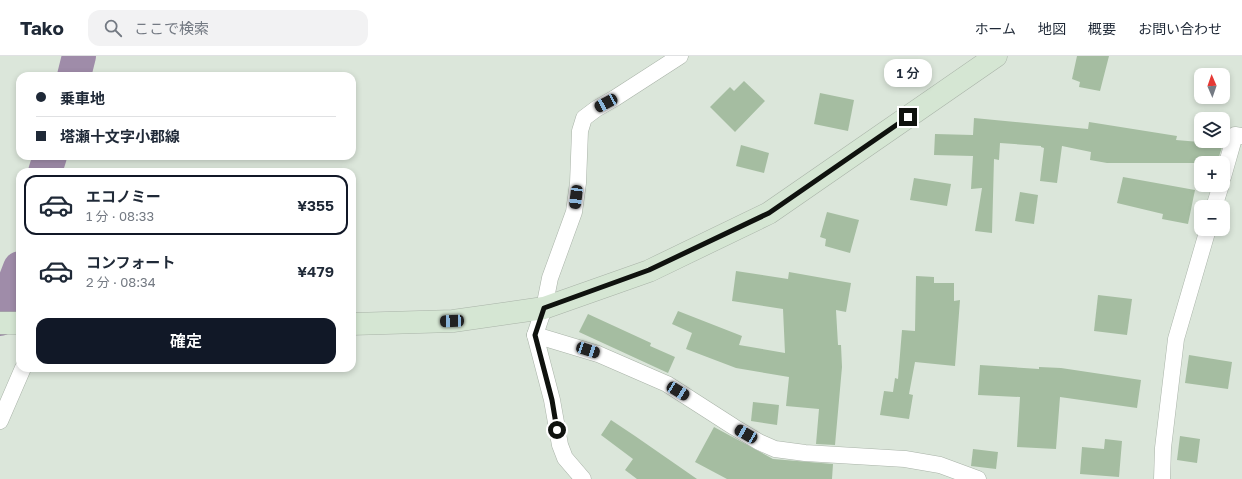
<!DOCTYPE html>
<html lang="ja">
<head>
<meta charset="utf-8">
<style>
  body { margin:0; font-family:"Golos Text","Noto Sans JP",sans-serif; background:#f2f2f3; color:#1f2937; height:100vh; display:flex; flex-direction:column; font-size:15px; white-space:nowrap }
  * { box-sizing:border-box; margin:0 }
  p { font-size:13px; color:#747a83 }
  .icon { flex:none; width:22px; height:22px; fill:none; stroke:currentColor; stroke-width:2; stroke-linecap:round; stroke-linejoin:round }
  .map { position:relative; flex:1; overflow:hidden }
  .details { position:absolute; left:16px; top:112px; width:340px; height:204px; display:flex; flex-direction:column; background:#fff; border-radius:12px; box-shadow:0 2px 6px #0003 }
  .details>* { flex:none }
  .top-card { position:absolute; left:16px; top:16px; width:340px; height:88px; border-radius:12px; box-shadow:0 2px 6px #0003; display:grid; align-content:center; height:88px; padding:0 20px; background:#fff }
  .needle { width:26px; rotate:358deg }
  .tools { position:absolute; left:1194px; top:12px; display:grid; gap:8px }
  .tools a { display:grid; place-items:center; width:36px; height:36px; border-radius:8px; background:#fff; box-shadow:0 2px 6px #0003; font-size:20px }
  .end { position:absolute; width:18px; height:18px; margin:-9px; border:5px solid #0f120e; background:#fff; box-shadow:0 0 0 2px #fff }
  .from { border-radius:50% }
  .bubble { position:absolute; height:28px; border-radius:12px; background:#fff; box-shadow:0 2px 6px #0003; font-size:13px; font-weight:600; line-height:28px; text-align:center }
  .car { position:absolute; width:12px; height:24px; margin:-12px -6px; border-radius:5px; box-shadow:0 0 3px 1px #0007; background:linear-gradient(#222 24%,#8ab4d8 0 40%,#222 0 76%,#8ab4d8 0 86%,#222 0) }
  .top-card b { display:flex; align-items:center; gap:14px; height:38px; font-size:15px }
  .top-card b+b { border-top:1px solid #e0e1e3 }
  .top-card i { width:10px; height:10px; background:#1f2937 }
  ul { padding:7px 0 0; list-style:none }
  li { display:flex; align-items:center; gap:12px; height:60px; margin:0 8px 6px; padding:0 12px; border:2px solid transparent; border-radius:12px }
  li div { flex:1 }
  li b { display:block; font-size:15px }
  li em { font-style:normal; font-weight:600 }
  li.on { border-color:#111827 }
  li>.icon { width:36px; height:36px; stroke-width:1.5 }
  .cta { display:flex; gap:8px; margin-top:auto; padding:8px 20px }
  .cta a { flex:1; height:46px; border-radius:12px; background:#111827; color:#fff; font-size:16px; font-weight:600; line-height:46px; text-align:center }
  header { display:flex; align-items:center; gap:24px; box-sizing:border-box; height:56px; padding:0 20px; background:#fff; border-bottom:1px solid #e0e1e3 }
  header strong { font-size:19px }
  nav { display:flex; gap:22px; margin-inline-start:auto; font-size:14px }
  .search { width:280px; height:36px; background:#f2f2f3; display:flex; align-items:center; gap:10px; box-sizing:border-box; padding:0 14px; border-radius:12px; color:#747a83; font-size:15px }
  .map>svg:first-child { display:block }
</style>
</head>
<body>
<header>
<strong>Tako</strong>
<div class="search"><svg class="icon" aria-label="search" viewBox="0 0 24 24"><circle cx="10" cy="10" r="6"/><path d="M15 15l6 6"/></svg>ここで検索</div>
<nav><a>ホーム</a><a>地図</a><a>概要</a><a>お問い合わせ</a></nav>
</header>
<div class="map">
<svg width="1242" height="423" viewBox="0 0 1242 423">
  <rect width="100%" height="100%" fill="#dbe6da"/>
  <g fill="none" stroke-linecap="round" stroke-linejoin="round">
    <!-- river -->
    <g stroke="#9f8ca9" stroke-width="34">
      <path d="M74,20L79,0"/>
      <path d="M45,116L50,100"/>
      <path d="M0,263L20,212"/>
    </g>
  </g>
  <!-- building -->
  <g fill="#a5bda1">
    <path d="M1077,0H1109L1100,35L1079,31L1080,26L1072,23Z"/>
    <path d="M744,25L765,45L735,76L710,51L730,31L734,35Z"/>
    <path d="M820,37L854,44L848,75L814,68Z"/>
    <path d="M974,62L1088,73L1089,66L1177,80L1176,84L1223,88L1217,107H1107L1090,104L1091,96L1062,90L1057,127L1040,125L1044,92L1041,91V90L1000,87L999,104L994,103L992,177L975,175L982,132L971,133L973,100L934,99L935,78L973,79Z"/>
    <path d="M741,89L769,97L764,117L736,110Z"/>
    <path d="M1123,121L1195,134L1188,168L1162,163L1163,158L1117,147Z"/>
    <path d="M914,122L951,128L947,150L910,144Z"/>
    <path d="M1020,136L1038,139L1034,168L1015,165Z"/>
    <path d="M827,156L859,164L850,197L825,190L826,183L820,181Z"/>
    <path d="M736,215L788,223L789,216L851,227L846,256L836,254L838,289H841L842,311L835,389L816,388L819,353L786,350L789,321L736,312L686,293L692,277L672,268L678,255L742,280L739,289L785,297L783,253L732,245Z"/>
    <path d="M916,220L934,221V227H954V245L960,244L955,310L915,306L909,338L913,339L909,363L880,359L884,335L893,336L895,322L898,323L902,274L915,275Z"/>
    <path d="M1098,239L1132,243L1127,279L1094,275Z"/>
    <path d="M588,258L651,287L650,290L675,301L668,317L579,276Z"/>
    <path d="M1189,299L1232,306L1228,333L1185,327Z"/>
    <path d="M980,309L1039,313V311L1061,312L1141,324L1137,352L1060,341L1056,393L1017,391L1020,341L978,339Z"/>
    <path d="M753,346L779,349L777,369L751,365Z"/>
    <path d="M611,364L635,380L697,423H637L625,414L633,403L601,379Z"/>
    <path d="M714,371L773,403L833,408L832,423H727L695,406Z"/>
    <path d="M1180,380L1200,383L1197,407L1177,404Z"/>
    <path d="M1105,383L1122,385L1119,421L1080,418L1082,391L1104,393Z"/>
    <path d="M973,393L998,396L996,413L971,410Z"/>
  </g>
  <g fill="none" stroke-linecap="round" stroke-linejoin="round">
    <defs>
      <g id="street">
        <path d="M1223,121L1235,79L1242,80"/>
        <path d="M1214,151L1221,129"/>
        <path d="M535,279L598,298L667,328L734,371L759,386L775,393L805,397L905,403L940,409L978,423"/>
        <path d="M0,365L23,312"/>
        <path d="M583,423L565,402L560,389L552,344L535,279L544,252L550,222L574,156L578,127L580,75L584,62L596,53L615,42L680,0"/>
        <path d="M1162,423L1163,392L1176,283L1208,173"/>
      </g>
      <g id="secondary">
        <path d="M0,267H20"/>
        <path d="M352,268L453,265L544,252L649,215L769,157L996,0"/>
      </g>
    </defs>
    <!-- street casing -->
    <use href="#street" stroke="#a9b3a8" stroke-width="17"/>
    <!-- secondary casing -->
    <use href="#secondary" stroke="#a9b3a8" stroke-width="23"/>
    <!-- street -->
    <use href="#street" stroke="#fff" stroke-width="16"/>
    <!-- secondary -->
    <use href="#secondary" stroke="#d5e6d3" stroke-width="22"/>
  </g>
  <g fill="none" stroke-linecap="round" stroke-linejoin="round">
    <!-- route -->
    <path stroke="#0f120e" stroke-width="5" d="M557,374L552,344L535,279L544,252L649,214L769,157L908,61"/>
  </g>
</svg>
<div class="tools">
<a><svg class="needle" viewBox="-14 -14 28 28"><path d="M0-13l5 13h-10z" fill="#e53935"/><path d="M0 13l5-13h-10z" fill="#747a83"/></svg></a>
<a><svg class="icon" aria-label="layers" viewBox="0 0 24 24"><path d="M12 4l9 5-9 5-9-5zM3 14l9 5 9-5"/></svg></a>
<a>+</a>
<a>−</a>
</div>
<i class="end from" style="left:557px;top:374px"></i>
<i class="end" style="left:908px;top:61px"></i>
<div class="bubble" style="left:884px;top:3px;width:48px">1 分</div>
<i class="car" style="left:606px;top:47px;rotate:242deg"></i>
<i class="car" style="left:576px;top:141px;rotate:187deg"></i>
<i class="car" style="left:452px;top:265px;rotate:268deg"></i>
<i class="car" style="left:588px;top:294px;rotate:108deg"></i>
<i class="car" style="left:678px;top:335px;rotate:121deg"></i>
<i class="car" style="left:746px;top:378px;rotate:300deg"></i>
<div class="top-card">
<b><i class="from"></i>乗車地</b>
<b><i></i>塔瀬十文字小郡線</b>
</div>
<section class="details">
<ul>
<li class="on"><svg class="icon" aria-label="car" viewBox="0 0 24 24"><path d="M5 17H2v-5l4-1 3-4h7l3 4 3 1v5h-3M9 17h6M6 11h13"/><circle cx="7" cy="17" r="2"/><circle cx="17" cy="17" r="2"/></svg><div><b>エコノミー</b><p>1 分 · 08:33</p></div><em>¥355</em></li>
<li><svg class="icon" aria-label="car" viewBox="0 0 24 24"><path d="M5 17H2v-5l4-1 3-4h7l3 4 3 1v5h-3M9 17h6M6 11h13"/><circle cx="7" cy="17" r="2"/><circle cx="17" cy="17" r="2"/></svg><div><b>コンフォート</b><p>2 分 · 08:34</p></div><em>¥479</em></li>
</ul>
<div class="cta"><a>確定</a></div>
</section>
</div>
</body>
</html>
